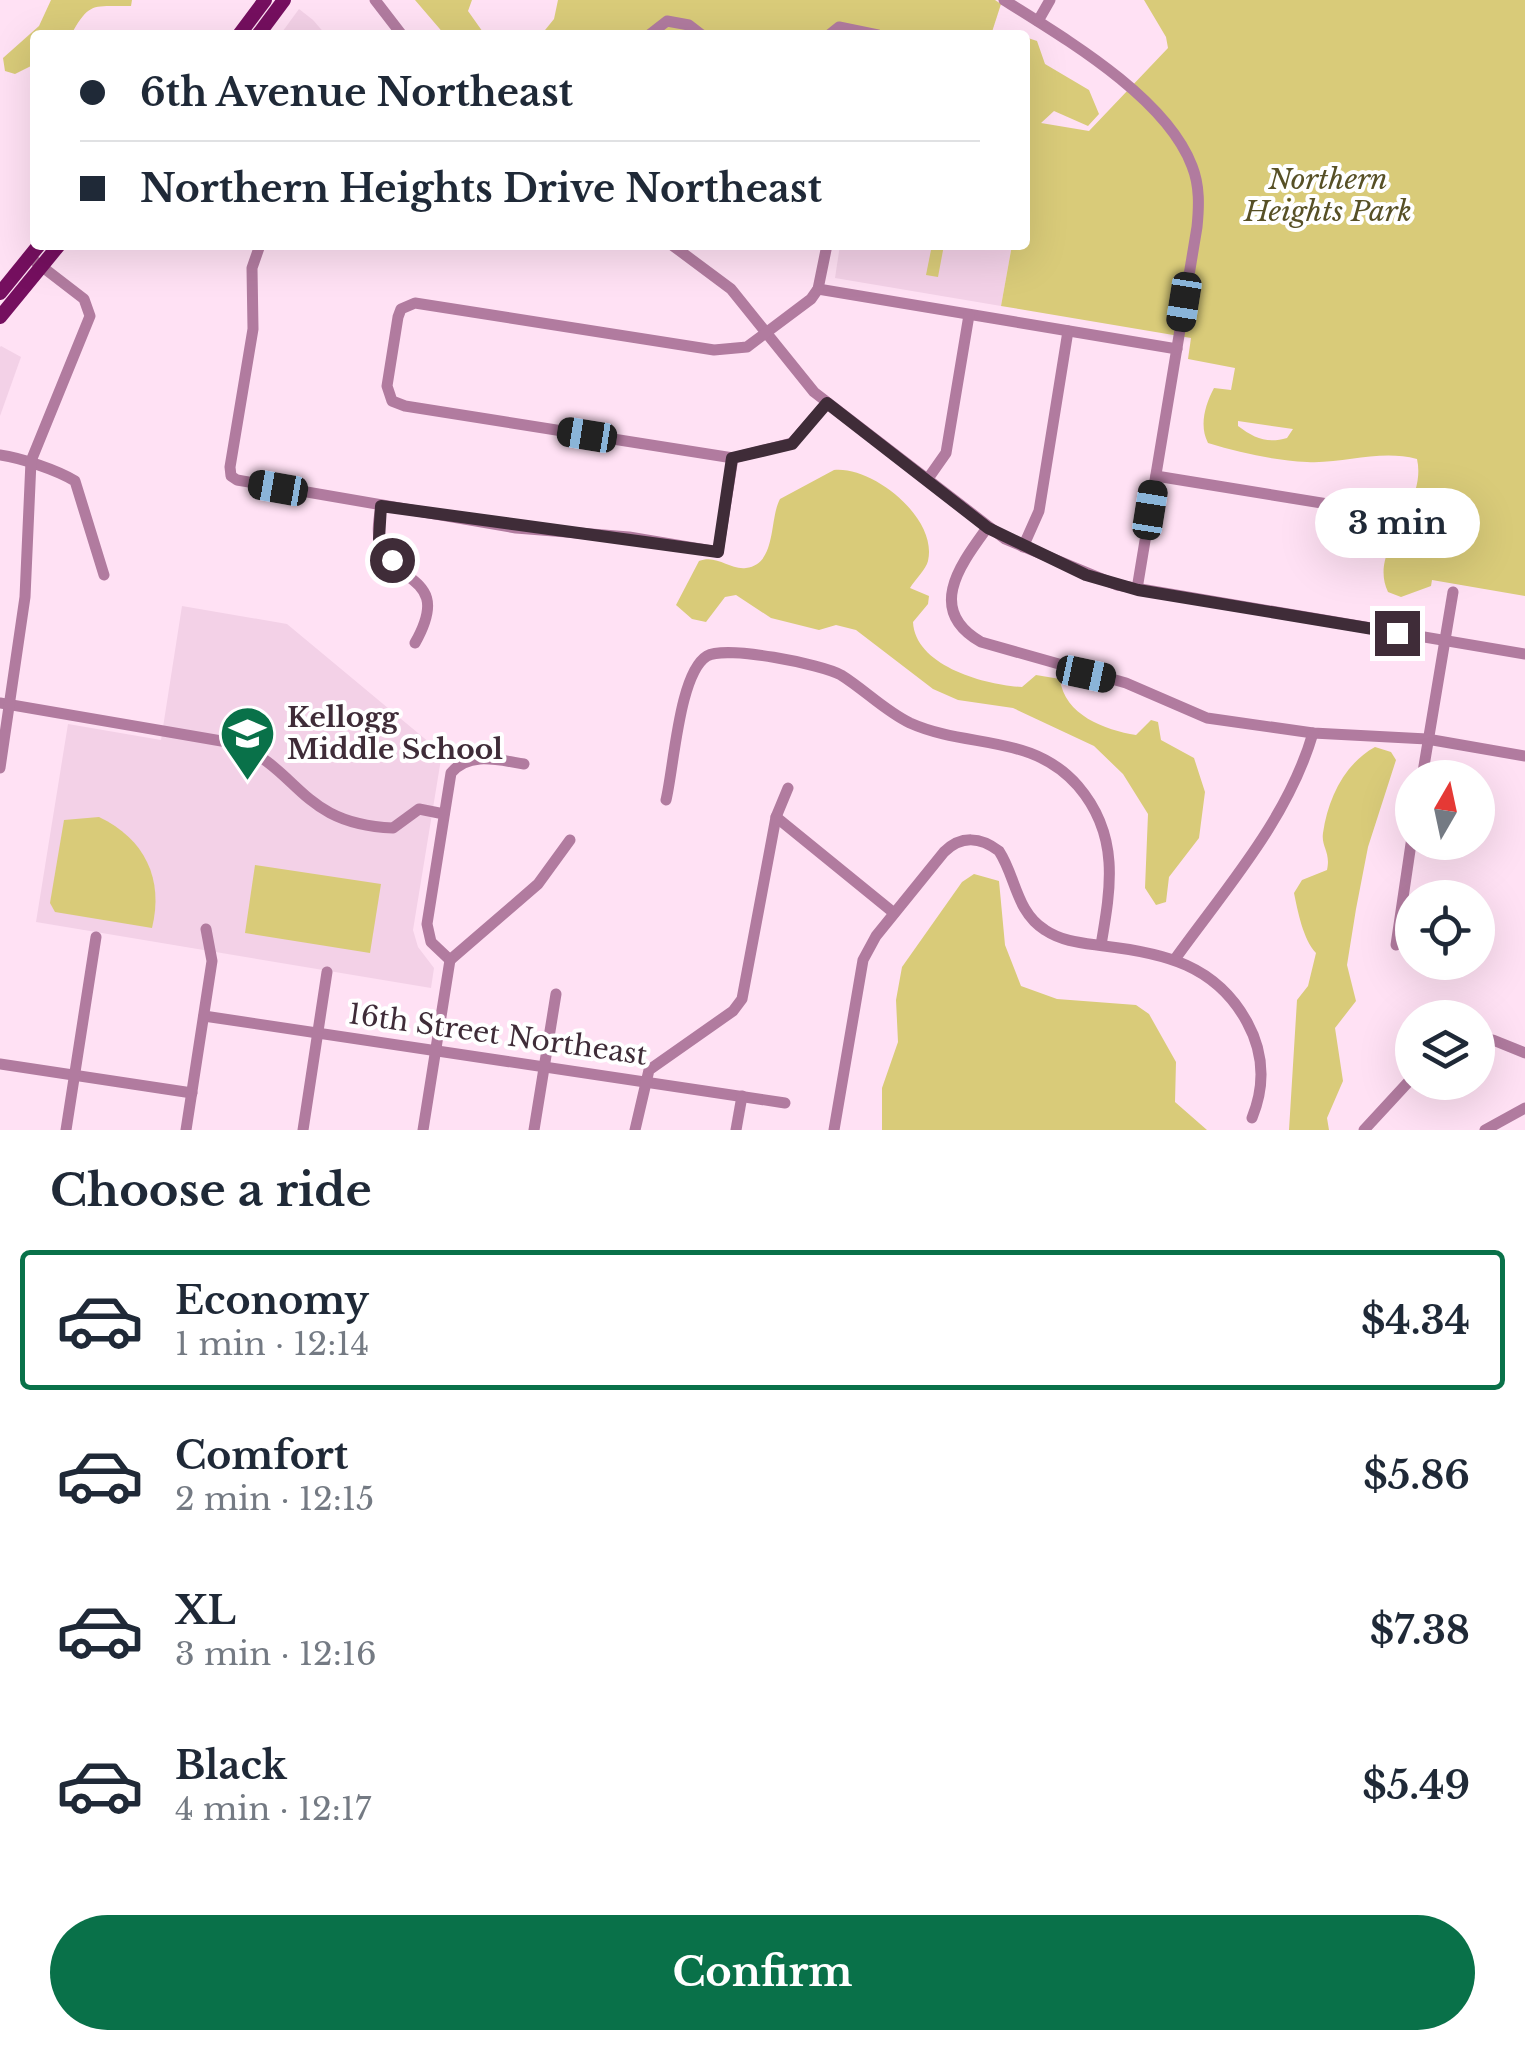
<!DOCTYPE html>
<html lang="en">
<head>
<meta charset="utf-8">
<style>
  body { margin:0; font-family:"Libre Baskerville",serif; background:#f2f2f3; color:#1f2937; height:100vh; display:flex; flex-direction:column; font-size:38px; white-space:nowrap }
  * { box-sizing:border-box; margin:0 }
  p { font-size:32px; color:#747a83 }
  .icon { flex:none; width:55px; height:55px; fill:none; stroke:currentColor; stroke-width:2; stroke-linecap:round; stroke-linejoin:round }
  .map { position:relative; height:1130px; overflow:hidden }
  .side { display:flex; flex-direction:column; background:#fff; flex:1 }
  .side>* { flex:none }
  .guide { position:absolute; left:30px; top:30px; width:1000px; height:220px; border-radius:10px; box-shadow:0 10px 40px #0002; display:grid; align-content:center; height:220px; padding:0 50px; background:#fff }
  .needle { width:65px; rotate:9deg }
  .fabs { position:absolute; left:1395px; top:760px; display:grid; gap:20px }
  .fabs a { display:grid; place-items:center; width:100px; height:100px; border-radius:50%; background:#fff; box-shadow:0 10px 40px #0002; font-size:50px }
  .end { position:absolute; width:45px; height:45px; margin:-22px; border:12px solid #3f2c38; background:#fff; box-shadow:0 0 0 5px #fff }
  .from { border-radius:50% }
  .bubble { position:absolute; height:70px; border-radius:35px; background:#fff; box-shadow:0 10px 40px #0002; font-size:32px; font-weight:800; line-height:70px; text-align:center }
  .car { position:absolute; width:30px; height:60px; margin:-30px -15px; border-radius:12px; box-shadow:0 0 8px 2px #0007; background:linear-gradient(#222 24%,#8ab4d8 0 40%,#222 0 76%,#8ab4d8 0 86%,#222 0) }
  .guide b { display:flex; align-items:center; gap:35px; height:95px; font-size:38px }
  .guide b+b { border-top:2px solid #e0e1e3 }
  .guide i { width:25px; height:25px; background:#1f2937 }
  ul { padding:0; list-style:none }
  li { display:flex; align-items:center; gap:30px; height:140px; margin:0 20px 15px; padding:0 30px; border:5px solid transparent; border-radius:10px }
  li div { flex:1 }
  li b { display:block; font-size:38px }
  li em { font-style:normal; font-weight:800 }
  li.on { border-color:#097149 }
  li>.icon { width:90px; height:90px; stroke-width:1.5 }
  h2 { padding:0 50px; font-size:45px; line-height:120px }
  .primary-button { display:flex; gap:20px; margin-top:auto; padding:20px 50px }
  .primary-button a { flex:1; height:115px; border-radius:60px; background:#097149; color:#fff; font-size:40px; font-weight:800; line-height:115px; text-align:center }
  .map>svg:first-child { display:block }
</style>
</head>
<body>
<div class="map">
<svg width="1525" height="1130" viewBox="0 0 1525 1130">
  <rect width="100%" height="100%" fill="#ffe1f4"/>
  <!-- built -->
  <g fill="#f3d1e7">
    <path d="M299,9L313,20L326,35H280Z"/>
    <path d="M840,245H1012L1001,306L835,278Z"/>
    <path d="M1,346L21,357L0,416V347Z"/>
    <path d="M182,606L287,624L442,753L413,930L418,947L434,968L431,988L36,922L68,724L161,740Z"/>
  </g>
  <!-- green -->
  <g fill="#d9cb79" fill-rule="evenodd">
    <path d="M51,0H132L131,6C94,7 90,0 71,35H35V64L15,74L5,71L3,58L39,26Z"/>
    <path d="M415,0H472L468,11L485,35H445Z"/>
    <path d="M558,0H995L1001,4L991,35H541L554,19Z"/>
    <path d="M1144,0H1525V596L1432,580L1431,586L1401,597L1388,592C1367,549 1428,507 1417,459C1379,449 1345,464 1307,462C1272,460 1241,453 1208,443C1199,426 1205,405 1214,388L1231,390L1235,368L1188,359L1191,338L1001,306L1012,245H1025V37L1037,41L1045,64L1089,90L1099,114L1088,126L1054,111L1041,123L1089,131L1168,48L1166,37ZM1238,421L1293,429L1287,438C1267,444 1254,438 1238,426Z"/>
    <path d="M932,245H944L938,277L926,275Z"/>
    <path d="M834,470C873,466 938,518 928,561C926,569 915,580 910,588L929,596L928,604L913,622C915,666 985,685 1022,687L1036,675L1060,679C1064,715 1105,730 1136,735L1151,720L1158,722L1161,740L1194,758L1205,792L1199,838L1169,877L1166,902L1156,905L1145,888L1148,814L1123,774L1094,746L1013,708L958,700L933,689L856,630L836,625L819,630L771,618L736,595L725,597L706,622L692,619L676,605L699,561C717,554 729,570 746,568C777,564 769,519 780,499Z"/>
    <path d="M1375,747L1391,752L1396,760L1368,847L1356,909L1347,965L1356,1001L1335,1028L1343,1081L1327,1118L1329,1130H1289L1297,1000L1308,986L1316,953C1303,939 1298,912 1294,893L1302,880L1327,870C1331,852 1321,847 1323,833C1328,799 1344,764 1375,747Z"/>
    <path d="M99,817C145,839 164,879 152,928L55,912L50,903L64,820Z"/>
    <path d="M255,865L381,884L370,953L245,933Z"/>
    <path d="M974,874L999,881L1005,945L1021,986L1057,999L1136,1005L1149,1014L1176,1062L1175,1102L1207,1130H882V1088L898,1042L896,1000L902,967L962,882Z"/>
  </g>
  <g fill="none" stroke-linecap="round" stroke-linejoin="round">
    <!-- minor -->
    <g stroke="#b17b9f" stroke-width="11">
      <path d="M375,0L402,35"/>
      <path d="M1004,0C1064,38 1166,97 1192,166C1200,186 1199,207 1197,227L1137,589"/>
      <path d="M1038,21L1050,0"/>
      <path d="M649,35L667,21L689,25L702,35"/>
      <path d="M829,35L839,27L878,35"/>
      <path d="M260,245L252,268L253,329L230,467L231,476L237,480L516,528L629,537L718,552L733,458"/>
      <path d="M672,245L731,289L814,392L1005,539L1117,585L1525,654"/>
      <path d="M818,289L1177,349"/>
      <path d="M827,403L792,443L733,458L405,406L392,401L387,386L398,317L401,309L415,303L714,350L747,347L811,299L818,289L827,245"/>
      <path d="M0,455C21,458 57,470 75,481L104,575"/>
      <path d="M1156,476L1389,514"/>
      <path d="M927,480L946,453L969,315"/>
      <path d="M381,506C379,519 376,533 381,545C398,586 452,577 415,643"/>
      <path d="M987,528C961,564 925,610 981,642L1126,683L1207,718L1313,733L1427,739L1525,756"/>
      <path d="M1023,547L1039,511L1068,331"/>
      <path d="M0,703L233,743C301,769 299,824 393,828L419,809L444,814"/>
      <path d="M0,768L25,597L31,461L90,316L84,299L36,262"/>
      <path d="M1422,778L1453,592"/>
      <path d="M666,800C674,767 679,673 707,656C726,645 821,664 841,675C865,690 885,711 910,723C968,749 1032,733 1078,786C1120,835 1111,887 1101,945"/>
      <path d="M776,817L894,913"/>
      <path d="M1396,945L1412,837"/>
      <path d="M1175,959C1226,888 1288,819 1313,733"/>
      <path d="M450,960L431,942L427,924L451,773C469,751 499,760 524,764"/>
      <path d="M450,960L538,884L570,840"/>
      <path d="M204,1016L785,1103"/>
      <path d="M1478,1040H1493L1525,1053"/>
      <path d="M0,1064L192,1093"/>
      <path d="M66,1130L96,937"/>
      <path d="M186,1130L212,961L206,929"/>
      <path d="M303,1130L327,972"/>
      <path d="M423,1130L450,960"/>
      <path d="M534,1130L556,994"/>
      <path d="M635,1130L649,1070L733,1011L742,999L776,817L788,788"/>
      <path d="M736,1130L742,1096"/>
      <path d="M834,1130L863,960L876,936L944,852C961,835 981,837 999,851C1016,877 1016,912 1045,930C1063,942 1083,943 1104,946C1164,953 1216,965 1247,1022C1264,1053 1265,1086 1252,1118"/>
      <path d="M1364,1130L1412,1078"/>
      <path d="M1485,1130L1525,1108"/>
    </g>
    <!-- major -->
    <g stroke="#750f5f" stroke-width="14">
      <path d="M239,35L265,0"/>
      <path d="M258,35L284,0"/>
      <path d="M0,293L39,245"/>
      <path d="M0,317L59,245"/>
    </g>
  </g>
  <g fill="none" stroke-linecap="round" stroke-linejoin="round">
    <!-- route -->
    <path stroke="#3f2c38" stroke-width="12" d="M392,560L379,539L381,506L718,552L732,458L792,444L827,403L988,528L1086,575L1138,590L1397,633"/>
  </g>
  <!-- icons -->
  <defs>
    <symbol id="school-pin" viewBox="-11 -11 22 30"><path d="M0 17L-7.5 6A9.5 9.5 0 1 1 7.5 6Z" fill="#097149" stroke="#fff"/><path d="M0-5L7-2L0 1L-7-2ZM-4 1L0 2.5L4 1V4Q0 6-4 4Z" fill="#fff"/></symbol>
  </defs>
  <g fill-rule="evenodd">
    <use href="#school-pin" x="216" y="702" width="63" height="86"/>
  </g>
  <g text-anchor="middle" stroke-width="8" stroke-linejoin="round" paint-order="stroke">
    <!-- park labels -->
    <g font-size="28" font-style="italic" fill="#575026" stroke="#fff">
      <text x="1328" y="189">Northern<tspan x="1328" dy="32">Heights Park</tspan></text>
    </g>
    <!-- poi labels -->
    <g font-size="28" font-weight="bold" fill="#3f2c38" stroke="#fff" text-anchor="start">
      <text x="287" y="727">Kellogg<tspan x="287" dy="32">Middle School</tspan></text>
    </g>
    <!-- street labels -->
    <g font-size="28" fill="#3f2c38" stroke="#fff">
      <text transform="translate(498 1034) rotate(8)" y="10">16th Street Northeast</text>
    </g>
  </g>
</svg>
<div class="fabs">
<a><svg class="needle" viewBox="-14 -14 28 28"><path d="M0-13l5 13h-10z" fill="#e53935"/><path d="M0 13l5-13h-10z" fill="#747a83"/></svg></a>
<a><svg class="icon" aria-label="locate" viewBox="0 0 24 24"><circle cx="12" cy="12" r="6"/><path d="M12 2v4M12 18v4M2 12h4M18 12h4"/></svg></a>
<a><svg class="icon" aria-label="layers" viewBox="0 0 24 24"><path d="M12 4l9 5-9 5-9-5zM3 14l9 5 9-5"/></svg></a>
</div>
<i class="end from" style="left:392px;top:560px"></i>
<i class="end" style="left:1397px;top:633px"></i>
<div class="bubble" style="left:1315px;top:488px;width:165px">3 min</div>
<i class="car" style="left:1184px;top:302px;rotate:189deg"></i>
<i class="car" style="left:587px;top:435px;rotate:279deg"></i>
<i class="car" style="left:278px;top:488px;rotate:280deg"></i>
<i class="car" style="left:1150px;top:510px;rotate:9deg"></i>
<i class="car" style="left:1086px;top:674px;rotate:102deg"></i>
<div class="guide">
<b><i class="from"></i>6th Avenue Northeast</b>
<b><i></i>Northern Heights Drive Northeast</b>
</div>
</div>
<section class="side">
<h2>Choose a ride</h2>
<ul>
<li class="on"><svg class="icon" aria-label="car" viewBox="0 0 24 24"><path d="M5 17H2v-5l4-1 3-4h7l3 4 3 1v5h-3M9 17h6M6 11h13"/><circle cx="7" cy="17" r="2"/><circle cx="17" cy="17" r="2"/></svg><div><b>Economy</b><p>1 min · 12:14</p></div><em>$4.34</em></li>
<li><svg class="icon" aria-label="car" viewBox="0 0 24 24"><path d="M5 17H2v-5l4-1 3-4h7l3 4 3 1v5h-3M9 17h6M6 11h13"/><circle cx="7" cy="17" r="2"/><circle cx="17" cy="17" r="2"/></svg><div><b>Comfort</b><p>2 min · 12:15</p></div><em>$5.86</em></li>
<li><svg class="icon" aria-label="car" viewBox="0 0 24 24"><path d="M5 17H2v-5l4-1 3-4h7l3 4 3 1v5h-3M9 17h6M6 11h13"/><circle cx="7" cy="17" r="2"/><circle cx="17" cy="17" r="2"/></svg><div><b>XL</b><p>3 min · 12:16</p></div><em>$7.38</em></li>
<li><svg class="icon" aria-label="car" viewBox="0 0 24 24"><path d="M5 17H2v-5l4-1 3-4h7l3 4 3 1v5h-3M9 17h6M6 11h13"/><circle cx="7" cy="17" r="2"/><circle cx="17" cy="17" r="2"/></svg><div><b>Black</b><p>4 min · 12:17</p></div><em>$5.49</em></li>
</ul>
<div class="primary-button"><a>Confirm</a></div>
</section>
</body>
</html>
